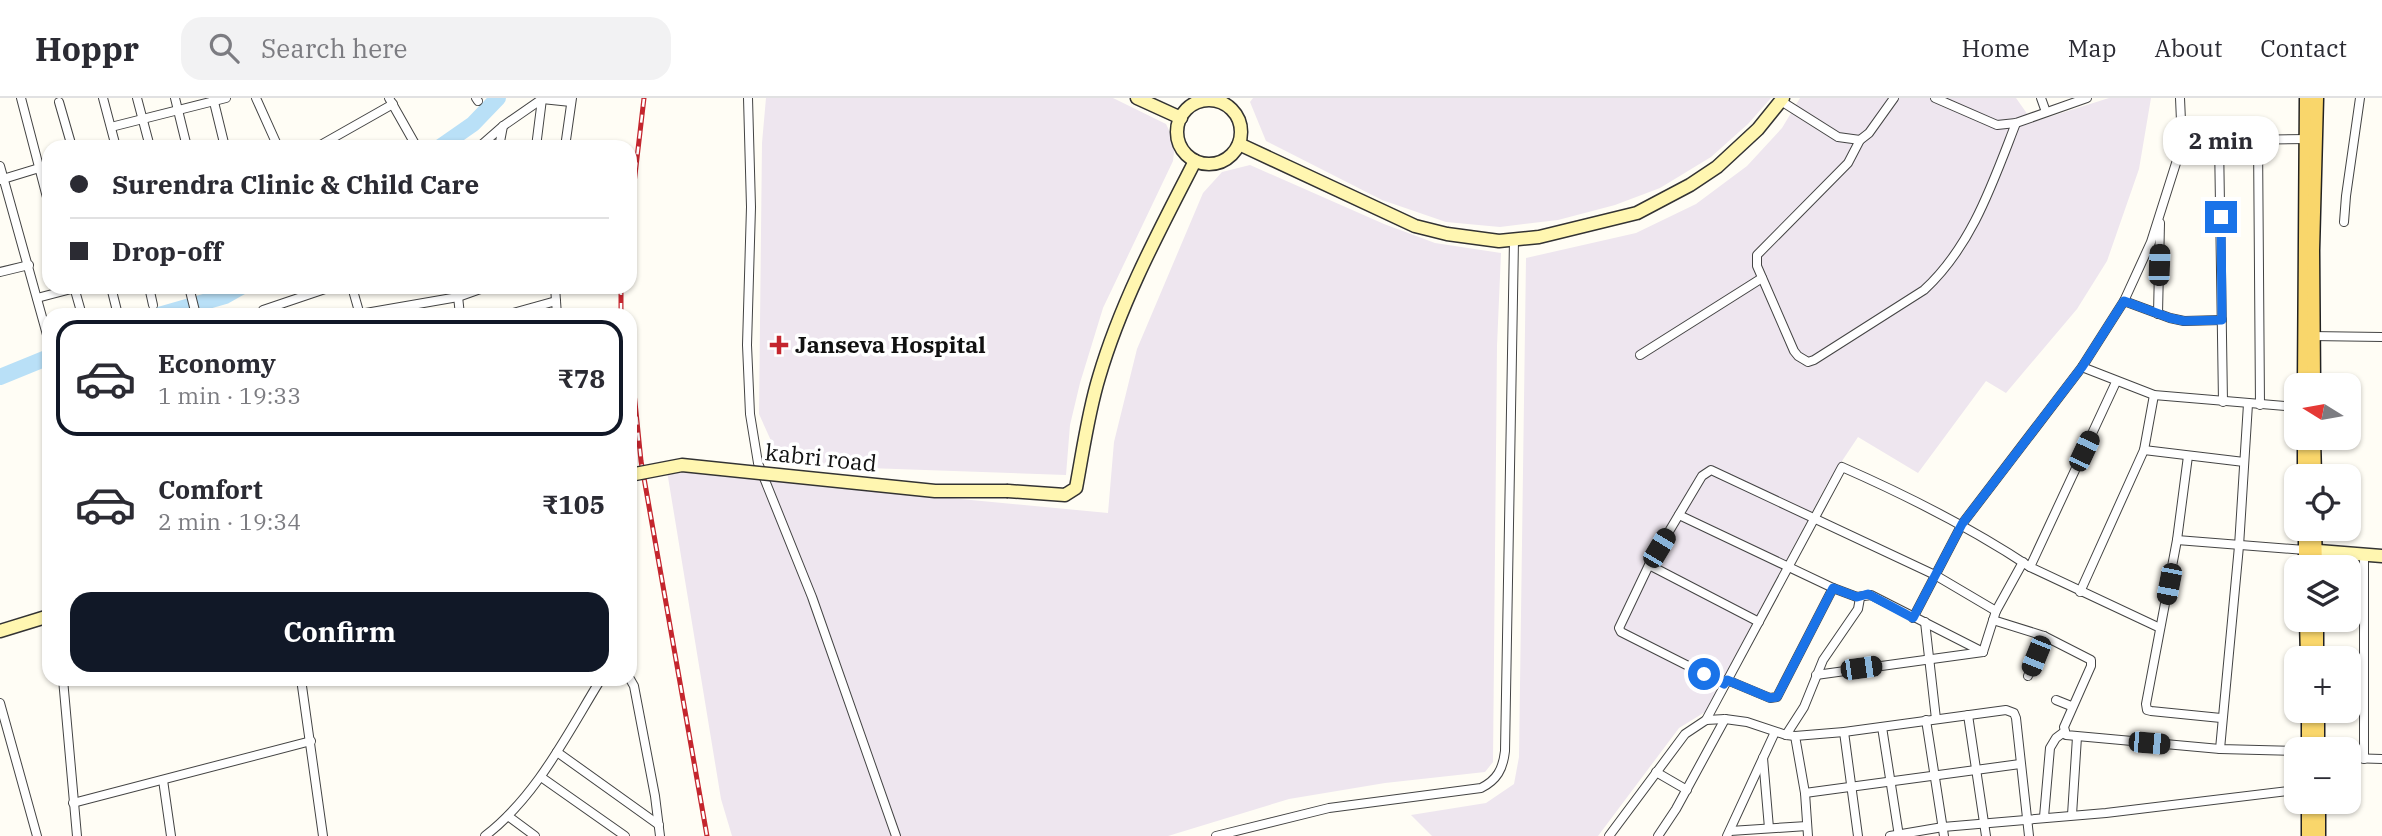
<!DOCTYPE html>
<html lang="en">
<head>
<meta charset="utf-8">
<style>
  body { margin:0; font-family:"IBM Plex Serif",serif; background:#f2f2f3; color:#2b2b33; height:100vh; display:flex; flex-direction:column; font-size:26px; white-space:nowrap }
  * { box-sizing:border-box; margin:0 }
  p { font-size:23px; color:#7c7c81 }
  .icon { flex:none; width:38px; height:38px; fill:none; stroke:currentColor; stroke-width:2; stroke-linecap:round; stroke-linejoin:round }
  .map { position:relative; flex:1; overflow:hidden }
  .side { position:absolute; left:42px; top:210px; width:595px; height:378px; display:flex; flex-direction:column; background:#fff; border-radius:21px; box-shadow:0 2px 5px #0004 }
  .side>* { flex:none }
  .top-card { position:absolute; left:42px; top:42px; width:595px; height:154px; border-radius:21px; box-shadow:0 2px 5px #0004; display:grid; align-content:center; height:154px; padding:0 28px; background:#fff }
  .needle { width:46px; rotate:281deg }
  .tools { position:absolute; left:2284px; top:275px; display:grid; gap:14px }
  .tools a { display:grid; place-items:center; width:77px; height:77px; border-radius:14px; background:#fff; box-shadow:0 2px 5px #0004; font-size:35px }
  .end { position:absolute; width:32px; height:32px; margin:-16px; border:9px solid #1a73e8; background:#fff; box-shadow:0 0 0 4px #fff }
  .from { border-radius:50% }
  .bubble { position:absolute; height:49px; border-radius:21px; background:#fff; box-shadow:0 2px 5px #0004; font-size:23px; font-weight:800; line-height:49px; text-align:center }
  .car { position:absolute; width:21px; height:42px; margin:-21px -10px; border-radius:9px; box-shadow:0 0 5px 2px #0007; background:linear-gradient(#222 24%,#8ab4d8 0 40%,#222 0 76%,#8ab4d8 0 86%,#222 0) }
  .top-card b { display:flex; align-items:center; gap:24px; height:66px; font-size:26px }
  .top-card b+b { border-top:2px solid #e1e1e2 }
  .top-card i { width:18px; height:18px; background:#2b2b33 }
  ul { padding:12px 0 0; list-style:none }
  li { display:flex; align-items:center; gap:21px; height:116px; margin:0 14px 10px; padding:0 14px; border:4px solid transparent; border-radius:21px }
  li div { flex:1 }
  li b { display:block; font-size:26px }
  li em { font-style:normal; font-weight:800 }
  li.selected { border-color:#111827 }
  li>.icon { width:63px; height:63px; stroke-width:1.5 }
  .primary-button { display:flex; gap:14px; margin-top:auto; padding:14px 28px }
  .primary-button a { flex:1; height:80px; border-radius:21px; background:#111827; color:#fff; font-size:28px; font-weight:800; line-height:80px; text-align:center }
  header { display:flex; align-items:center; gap:42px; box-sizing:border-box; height:98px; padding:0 35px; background:#fff; border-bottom:2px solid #e1e1e2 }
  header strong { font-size:33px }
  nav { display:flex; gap:38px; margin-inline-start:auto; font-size:24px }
  .search { width:490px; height:63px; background:#f2f2f3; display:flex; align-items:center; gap:18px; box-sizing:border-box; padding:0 24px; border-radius:21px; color:#7c7c81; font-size:26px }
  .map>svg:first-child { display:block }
</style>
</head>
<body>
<header>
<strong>Hoppr</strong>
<div class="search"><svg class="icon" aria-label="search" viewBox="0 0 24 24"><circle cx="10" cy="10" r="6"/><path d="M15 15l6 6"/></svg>Search here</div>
<nav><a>Home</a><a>Map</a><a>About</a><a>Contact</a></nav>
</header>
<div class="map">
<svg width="2382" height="738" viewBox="0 0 2382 738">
  <rect width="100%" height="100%" fill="#fffdf5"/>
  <!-- industrial -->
  <g fill="#eee6ef">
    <path d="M766,0H1113L1166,26L1175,45L1173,63L1103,210L1080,285L1070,327L1066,377L782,367L759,316L762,45Z"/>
    <path d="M1253,0H1771L1748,26L1711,59L1660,90L1615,107L1558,122L1500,129L1446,124L1382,102L1266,43L1250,4Z"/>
    <path d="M1800,0H2016L2033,24L2109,0H2151L2139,71L2107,163L2077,211L2006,295L1986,283L1918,375L1858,339L1828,384L1705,614L1679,630L1598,738H1432L1411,717L1486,705L1514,686L1519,659L1526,160L1636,135L1696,106L1747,68L1782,30Z"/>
    <path d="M1250,67L1384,126L1435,145L1501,155L1497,248L1493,664L1485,674L1385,685L1289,701L1168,738H732L721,701L667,373L1108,415L1114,344L1137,251L1203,95L1222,74Z"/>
  </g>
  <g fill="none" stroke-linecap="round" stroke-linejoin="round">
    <!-- river -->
    <g stroke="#b9e0f7" stroke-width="16">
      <path d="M440,49L473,26L498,0"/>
      <path d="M159,217L225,198L241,189"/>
      <path d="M0,279L49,259"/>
    </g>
    <defs>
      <g id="street">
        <path d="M21,0L49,107"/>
        <path d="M103,0L116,49"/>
        <path d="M137,0L150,49"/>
        <path d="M175,0L187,49"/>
        <path d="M213,0L225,49"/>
        <path d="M256,0L278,49"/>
        <path d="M389,0L415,46"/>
        <path d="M476,0L478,3"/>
        <path d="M748,0L751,109L747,247L750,316L758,365L812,499L896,738"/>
        <path d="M1894,0L1869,35L1860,42L1848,65L1757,157V168L1794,253L1798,258L1808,264L1814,262L1924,192C1972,148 1993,84 2016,25"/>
        <path d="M1935,0L1997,27L2016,25L2087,0"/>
        <path d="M2041,0L2046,14"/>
        <path d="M1781,3L1838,39L1860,42"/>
        <path d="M59,4L72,49"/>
        <path d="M111,29L226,0"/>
        <path d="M2258,41L2260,307"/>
        <path d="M2219,42L2223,304"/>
        <path d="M2179,43L2309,41"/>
        <path d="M317,49L393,6"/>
        <path d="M479,49L503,28L542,1L571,4"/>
        <path d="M499,49L503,28"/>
        <path d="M536,49L542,1"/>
        <path d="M565,49L572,0"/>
        <path d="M0,68L49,244"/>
        <path d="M0,82L49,67"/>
        <path d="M2344,124L2346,98L2360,0"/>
        <path d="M0,174L29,167"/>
        <path d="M74,189L82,217"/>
        <path d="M111,189L118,217"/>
        <path d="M149,189L153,207"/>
        <path d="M189,189L196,217"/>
        <path d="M352,189L360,217"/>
        <path d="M457,189L460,217"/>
        <path d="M555,189L557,217"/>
        <path d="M37,200L79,189"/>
        <path d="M2124,203L2170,220L2184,223L2222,222"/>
        <path d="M263,212L331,189"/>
        <path d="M360,216L458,199L486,189"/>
        <path d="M2158,216L2160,125"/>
        <path d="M506,217L556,203"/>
        <path d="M2311,238L2382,239"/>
        <path d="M1640,257L1762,180"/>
        <path d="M2082,269L2154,297L2296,309"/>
        <path d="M2116,284L2030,469L2160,530"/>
        <path d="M2144,352L2244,364"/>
        <path d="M2188,358L2177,442L2146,606L2147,612L2151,613L2221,620"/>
        <path d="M1679,417L1833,490L1857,499L1871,497L1983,554"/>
        <path d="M2177,442L2305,452"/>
        <path d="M2364,457V661"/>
        <path d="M1649,467L1759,524"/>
        <path d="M2080,494L2144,352L2154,297"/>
        <path d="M1913,520L1962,426L2082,269L2124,203L2151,144L2177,62L2181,23L2180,0"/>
        <path d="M1993,522L2044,538L2091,562V568L2064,629L2066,637L2220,651L2296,653"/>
        <path d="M1925,524L1936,621"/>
        <path d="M1983,554L1996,513L2023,464"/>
        <path d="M1816,577L1983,554"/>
        <path d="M2028,578L2044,538"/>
        <path d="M63,581L77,738"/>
        <path d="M301,581L323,738"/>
        <path d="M630,581L634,588L655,698L660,738"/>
        <path d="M1727,582L1770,600L1777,599L1833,490"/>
        <path d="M1724,586L1621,534L1619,530L1649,467L1702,378L1711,372L1935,477L1996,513"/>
        <path d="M2056,602L2071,608"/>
        <path d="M0,605L37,738"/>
        <path d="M1968,617L1986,738"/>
        <path d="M1706,622L1842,369C1908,398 1970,429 2030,469"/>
        <path d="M1926,622L1944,738"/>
        <path d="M1882,629L1899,738"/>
        <path d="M1844,634L1858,738"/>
        <path d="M1786,637L1804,609L1823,562L1858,511L1860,500"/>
        <path d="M1795,638L1805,695L1808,738"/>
        <path d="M2220,651L2239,448L2248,306"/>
        <path d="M557,654L659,727"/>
        <path d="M1763,660L1769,730"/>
        <path d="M2348,660L2382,661"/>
        <path d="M1656,674L1687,692"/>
        <path d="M541,679L625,738"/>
        <path d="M163,682L171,738"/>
        <path d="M1805,695L2020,666"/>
        <path d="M73,705L311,643"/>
        <path d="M2072,717L2077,639"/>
        <path d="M508,718L535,738"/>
        <path d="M2044,719L2050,650L2056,640L2064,634"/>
        <path d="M1730,733L1807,728"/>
        <path d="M485,738C537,698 567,636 601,581"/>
        <path d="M1216,738L1329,710L1481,690C1497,682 1503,671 1505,653L1514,142"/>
        <path d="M1609,738L1685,636L1706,622L1725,621L1747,624L1786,637L1795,638L1844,634L2006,612L2014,615L2016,620L2029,738"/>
        <path d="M1658,738L1676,711L1725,621"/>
        <path d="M1727,738L1775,634"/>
        <path d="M1890,738L1943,729L2106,715L2296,692"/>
      </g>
      <g id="secondary">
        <path d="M1137,0L1181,20"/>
        <circle cx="1209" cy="34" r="32"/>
        <path d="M1239,46L1415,128L1447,136L1499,143L1539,139L1637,115L1690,87L1717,69L1758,31L1783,0"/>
        <path d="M1008,393L1065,397L1076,390C1083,353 1088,315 1099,279C1121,204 1159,133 1195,63"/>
        <path d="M2306,452L2382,458"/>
        <path d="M0,533L49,518"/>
      </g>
      <g id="primary">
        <path d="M2304,287L2306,0"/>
        <path d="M2314,287L2313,152L2317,0"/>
        <path d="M2304,340V378"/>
        <path d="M2314,340L2315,378"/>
        <path d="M2305,430V469"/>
        <path d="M2315,430L2316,469"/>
        <path d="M2306,522L2307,560"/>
        <path d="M2317,522V560"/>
        <path d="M2308,612V651"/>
        <path d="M2318,612V651"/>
        <path d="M2308,704V738"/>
        <path d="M2319,704V738"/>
      </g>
    </defs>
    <!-- street casing -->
    <use href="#street" stroke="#444" stroke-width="10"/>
    <!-- secondary casing -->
    <use href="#secondary" stroke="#333" stroke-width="15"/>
    <!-- primary casing -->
    <use href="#primary" stroke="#222" stroke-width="15"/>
    <!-- street -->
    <use href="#street" stroke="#fff" stroke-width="8"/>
    <!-- secondary -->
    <use href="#secondary" stroke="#fff6b0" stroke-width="12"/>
    <!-- primary -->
    <use href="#primary" stroke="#f9d66b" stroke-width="12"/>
    <defs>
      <g id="rail">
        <path d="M630,120L644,0"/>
        <path d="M621,189V217"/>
        <path d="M630,255L641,363L707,738"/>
      </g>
    </defs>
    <!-- rail casing -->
    <use href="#rail" stroke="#c4262e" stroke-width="5"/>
    <!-- rail -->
    <use href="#rail" stroke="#fff" stroke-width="2.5" stroke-dasharray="8" stroke-linecap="butt"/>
    <defs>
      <path id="secondary-bridge" d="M630,377L682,367L935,393H1008"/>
    </defs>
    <!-- secondary-bridge casing -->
    <use href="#secondary-bridge" stroke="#333" stroke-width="15" stroke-linecap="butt"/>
    <!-- secondary-bridge -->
    <use href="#secondary-bridge" stroke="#fff6b0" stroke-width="12"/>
  </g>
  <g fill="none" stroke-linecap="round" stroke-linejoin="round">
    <!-- route -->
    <path stroke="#1a73e8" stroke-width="9" d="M1704,576L1724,586L1727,582L1770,600L1777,599L1833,490L1857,499L1868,496L1913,520L1962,426L2082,269L2124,203L2170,220L2184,223L2222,222L2221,119"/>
  </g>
  <!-- markers -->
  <path fill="#c4262e" stroke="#fff" stroke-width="2.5" d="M775.5 236.5h7v7h7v7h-7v7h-7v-7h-7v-7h7z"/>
  <g text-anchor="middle" stroke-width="7" stroke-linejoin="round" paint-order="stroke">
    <!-- poi labels -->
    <g font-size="23" font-weight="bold" fill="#111" stroke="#fff" text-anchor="start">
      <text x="795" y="255">Janseva Hospital</text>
    </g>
    <!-- street labels -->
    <g font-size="23" fill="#111" stroke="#fff">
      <text transform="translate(821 360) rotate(6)" y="8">kabri road</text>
    </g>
  </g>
</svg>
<div class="tools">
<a><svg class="needle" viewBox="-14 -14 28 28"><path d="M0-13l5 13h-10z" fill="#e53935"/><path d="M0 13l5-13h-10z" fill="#7c7c81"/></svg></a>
<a><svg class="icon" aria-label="locate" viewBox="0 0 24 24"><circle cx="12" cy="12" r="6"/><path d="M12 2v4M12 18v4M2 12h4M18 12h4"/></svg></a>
<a><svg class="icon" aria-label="layers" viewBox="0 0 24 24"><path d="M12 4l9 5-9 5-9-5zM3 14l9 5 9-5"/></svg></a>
<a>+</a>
<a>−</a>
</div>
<i class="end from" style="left:1704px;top:576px"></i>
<i class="end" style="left:2221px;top:119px"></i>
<div class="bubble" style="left:2163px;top:18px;width:116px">2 min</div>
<i class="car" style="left:2159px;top:167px;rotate:2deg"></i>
<i class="car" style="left:2084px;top:353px;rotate:25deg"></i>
<i class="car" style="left:1659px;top:450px;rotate:31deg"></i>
<i class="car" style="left:2169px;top:486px;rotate:191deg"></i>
<i class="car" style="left:2036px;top:558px;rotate:202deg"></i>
<i class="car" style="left:1861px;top:570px;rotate:82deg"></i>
<i class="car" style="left:2149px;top:645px;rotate:95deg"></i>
<div class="top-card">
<b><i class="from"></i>Surendra Clinic &amp; Child Care</b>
<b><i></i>Drop-off</b>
</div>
<section class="side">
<ul>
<li class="selected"><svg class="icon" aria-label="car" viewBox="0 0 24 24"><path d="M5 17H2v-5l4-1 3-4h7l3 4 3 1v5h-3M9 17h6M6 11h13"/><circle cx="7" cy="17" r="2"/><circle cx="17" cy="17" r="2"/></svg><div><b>Economy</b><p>1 min · 19:33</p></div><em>₹78</em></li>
<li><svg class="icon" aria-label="car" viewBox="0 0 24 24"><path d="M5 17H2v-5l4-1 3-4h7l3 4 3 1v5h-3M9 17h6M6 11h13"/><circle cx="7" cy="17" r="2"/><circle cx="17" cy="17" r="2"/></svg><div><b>Comfort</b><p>2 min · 19:34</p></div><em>₹105</em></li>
</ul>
<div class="primary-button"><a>Confirm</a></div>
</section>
</div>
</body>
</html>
